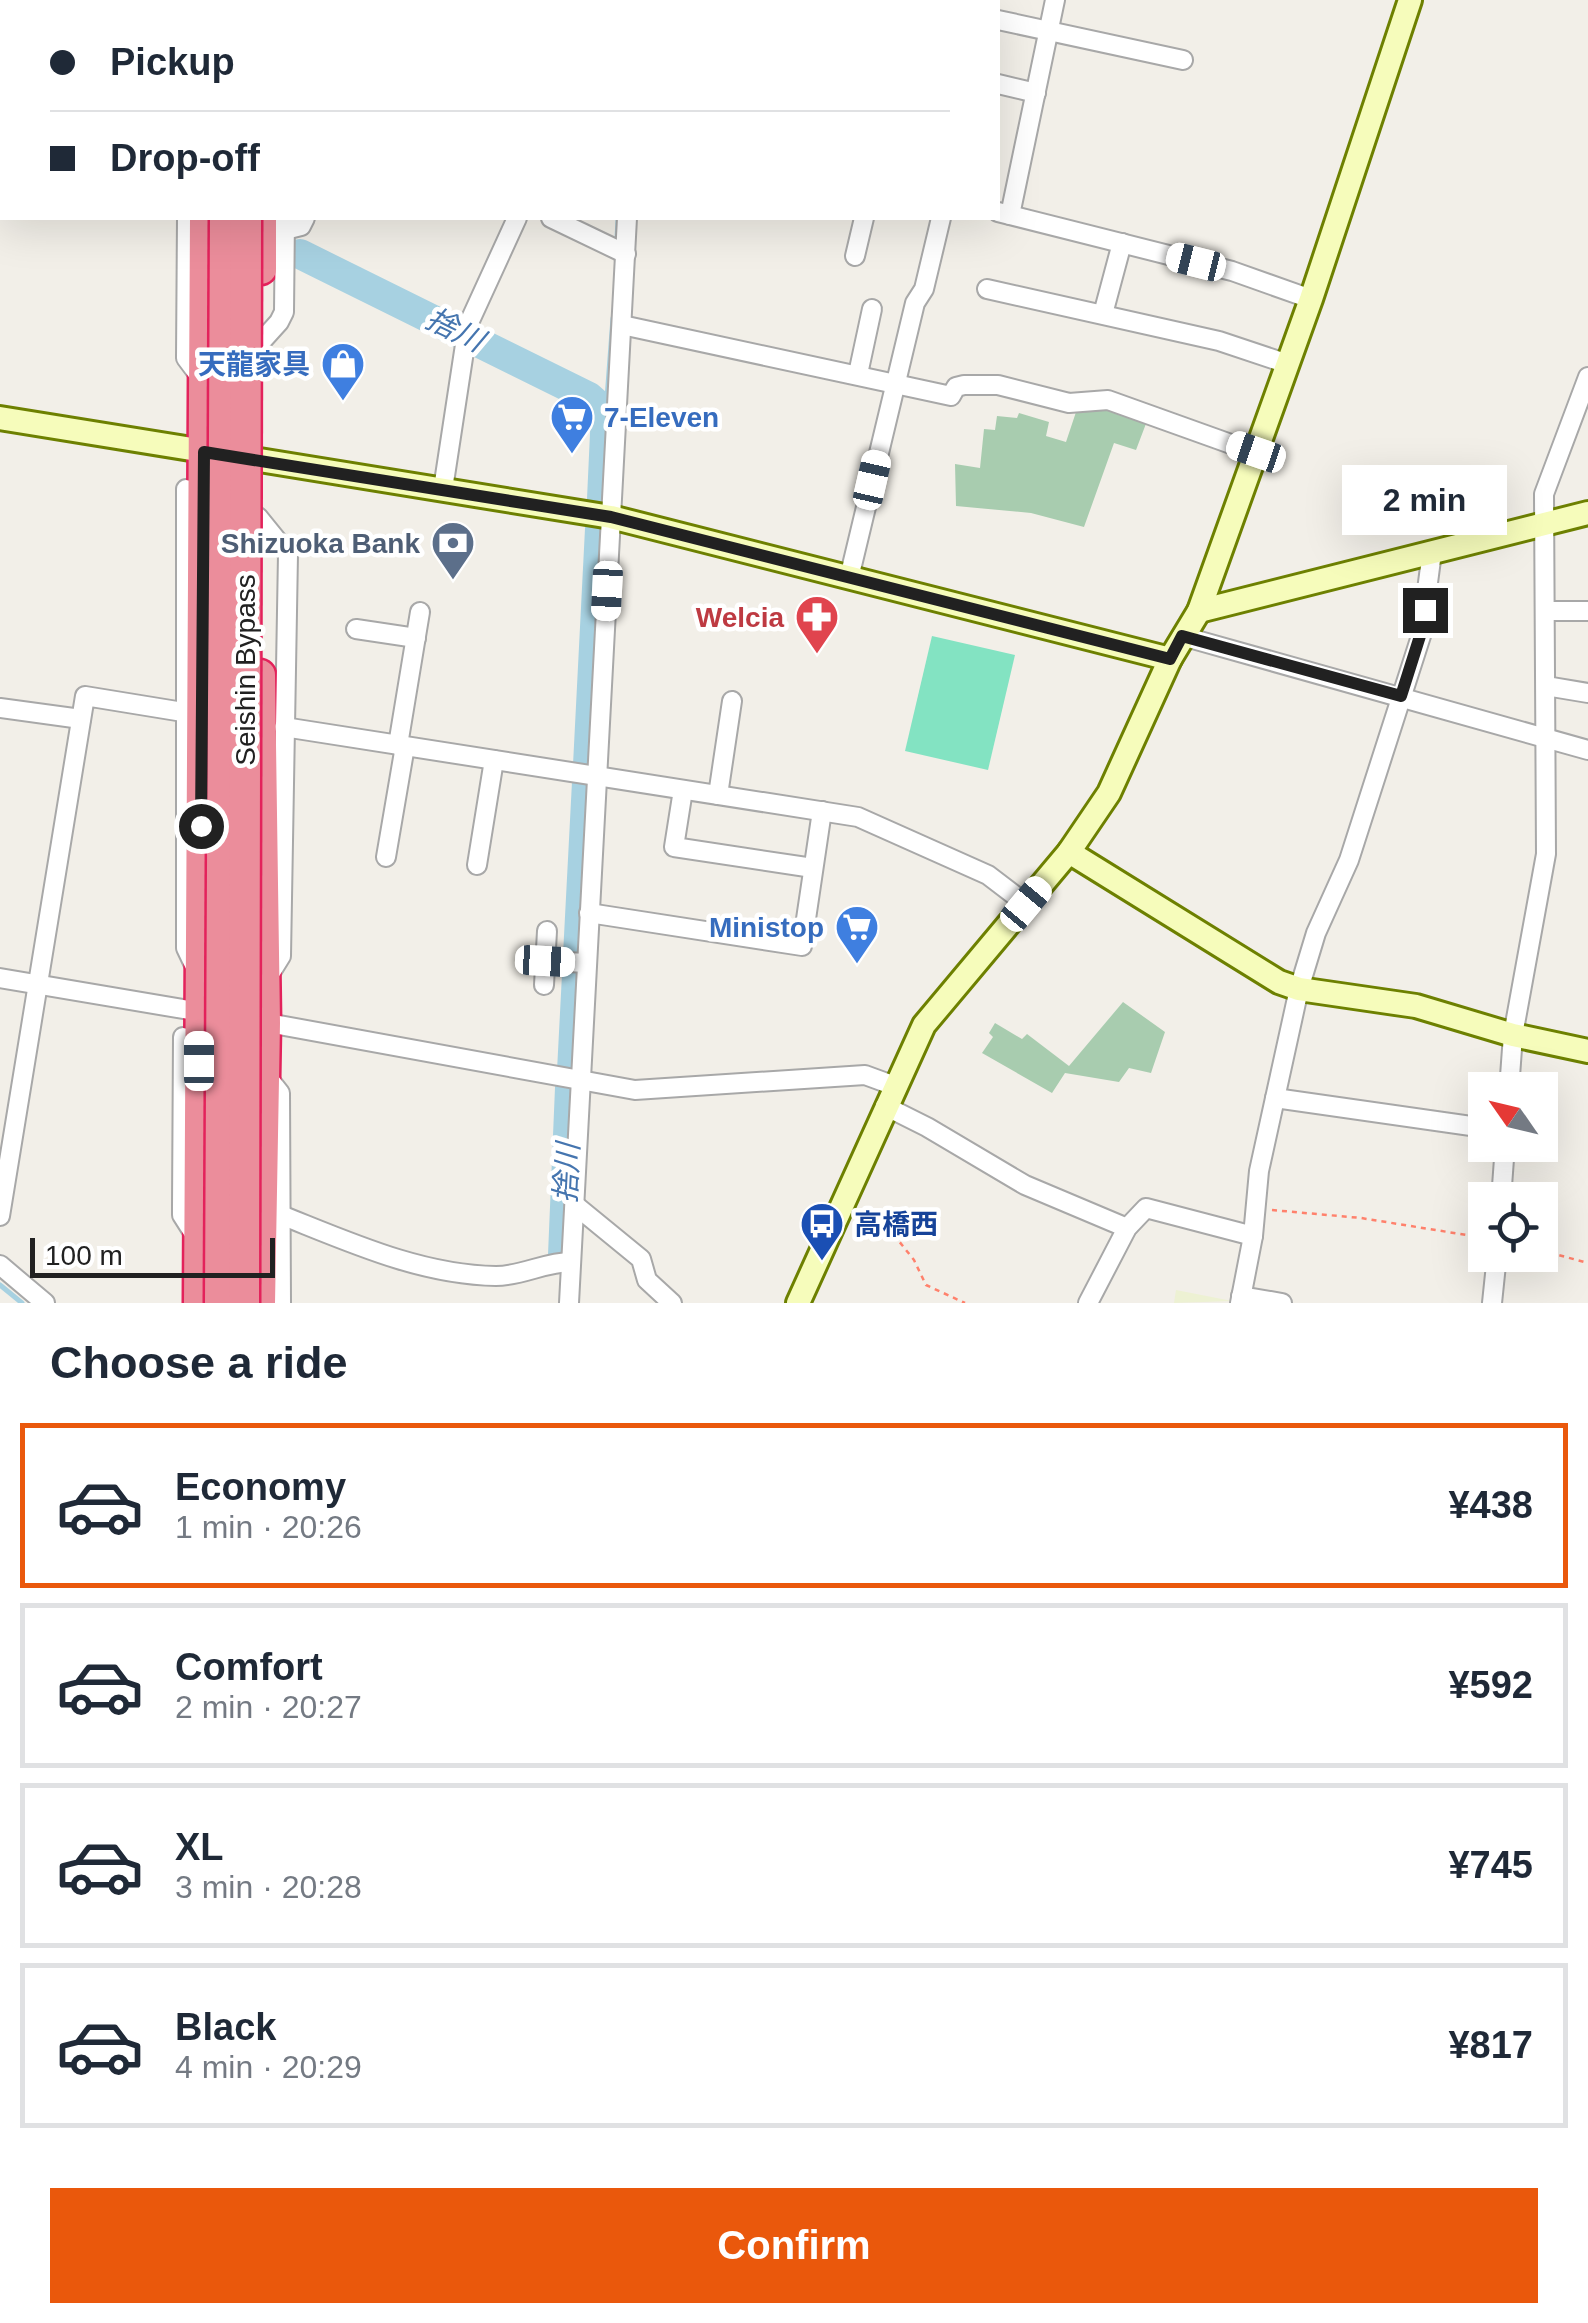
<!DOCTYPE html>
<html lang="en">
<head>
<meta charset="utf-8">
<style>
  body { margin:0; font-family:Helvetica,"Noto Sans JP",sans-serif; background:#f2f2f3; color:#1f2937; height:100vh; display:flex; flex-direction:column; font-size:38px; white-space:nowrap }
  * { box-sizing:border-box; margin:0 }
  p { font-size:32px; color:#747a83 }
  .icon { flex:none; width:55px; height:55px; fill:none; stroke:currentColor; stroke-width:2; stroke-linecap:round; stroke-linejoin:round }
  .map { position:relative; height:1303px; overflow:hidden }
  .panel { display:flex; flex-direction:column; background:#fff; flex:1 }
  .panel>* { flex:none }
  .hud { position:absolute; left:0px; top:0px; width:1000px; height:220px; box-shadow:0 10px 40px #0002; display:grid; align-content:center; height:220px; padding:0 50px; background:#fff }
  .needle { width:65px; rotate:304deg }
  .controls { position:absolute; left:1468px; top:1072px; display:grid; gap:20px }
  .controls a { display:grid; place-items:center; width:90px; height:90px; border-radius:0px; background:#fff; box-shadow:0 10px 40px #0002; font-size:50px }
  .scale { position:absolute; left:30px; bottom:25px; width:245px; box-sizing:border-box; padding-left:10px; border:5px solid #212121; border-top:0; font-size:28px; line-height:35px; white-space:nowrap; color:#212121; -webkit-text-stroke:8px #fff; paint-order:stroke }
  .end { position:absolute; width:45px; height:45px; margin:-22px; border:12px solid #212121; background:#fff; box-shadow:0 0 0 5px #fff }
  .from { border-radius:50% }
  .bubble { position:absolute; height:70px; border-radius:0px; background:#fff; box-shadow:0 10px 40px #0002; font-size:32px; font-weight:800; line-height:70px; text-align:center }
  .car { position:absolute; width:30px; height:60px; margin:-30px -15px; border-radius:12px; box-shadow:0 0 8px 2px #0007; background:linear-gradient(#fff 24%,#345 0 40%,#fff 0 76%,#345 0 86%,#fff 0) }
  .hud b { display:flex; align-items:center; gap:35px; height:95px; font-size:38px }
  .hud b+b { border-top:2px solid #e0e1e3 }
  .hud i { width:25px; height:25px; background:#1f2937 }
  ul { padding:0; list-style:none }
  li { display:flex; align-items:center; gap:30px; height:165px; margin:0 20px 15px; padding:0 30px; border:5px solid #e0e1e3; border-radius:0px }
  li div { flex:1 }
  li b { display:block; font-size:38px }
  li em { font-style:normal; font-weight:800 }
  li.on { border-color:#ea580c }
  li>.icon { width:90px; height:90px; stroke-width:1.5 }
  h2 { padding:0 50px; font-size:45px; line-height:120px }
  .button { display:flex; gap:20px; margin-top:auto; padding:20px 50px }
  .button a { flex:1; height:115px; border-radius:0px; background:#ea580c; color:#fff; font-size:40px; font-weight:800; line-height:115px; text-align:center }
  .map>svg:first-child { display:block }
</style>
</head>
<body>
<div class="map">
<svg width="1588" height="1303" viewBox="0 0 1588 1303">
  <rect width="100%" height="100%" fill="#f2efe8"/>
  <!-- farmland -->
  <path fill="#edf1d3" d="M1176,1290L1232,1301L1174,1303Z"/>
  <!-- cemetery -->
  <g fill="#a8ccaf">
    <path d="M1106,405L1147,421L1136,450L1114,443L1084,527L1031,513L956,506L955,464L980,468L984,429L995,430L997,416L1017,418L1019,413L1049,422L1046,436L1066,442L1077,409Z"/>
    <path d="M1123,1002L1165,1032L1151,1073L1129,1068L1119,1082L1065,1073L1052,1093L982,1053L993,1037L989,1033L995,1023L1022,1039L1027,1034L1069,1066Z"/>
  </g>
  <!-- pitch -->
  <path fill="#83e3c2" d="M932,636L1015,655L988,770L905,751Z"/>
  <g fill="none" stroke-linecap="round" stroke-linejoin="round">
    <!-- stream -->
    <g stroke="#a7d1e1" stroke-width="5">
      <path d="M523,0L526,2"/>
      <path d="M617,238L618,220"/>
      <path d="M606,412L613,318"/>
      <path d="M0,1285L22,1303"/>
    </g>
    <!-- river -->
    <g stroke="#a7d1e1" stroke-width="30">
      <path d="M300,254L589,397L606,412L602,499"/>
      <path d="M588,765L600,529"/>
      <path d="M572,1071L587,782"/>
      <path d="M563,1255L570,1088"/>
    </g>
    <defs>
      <g id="street">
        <path d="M107,0L113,2"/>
        <path d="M537,0L540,2"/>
        <path d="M908,0L919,2"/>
        <path d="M286,2V0"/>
        <path d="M659,2L660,0"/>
        <path d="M763,2L764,0"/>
        <path d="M998,20L1183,60"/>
        <path d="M998,84L1036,93"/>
        <path d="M0,105L2,103"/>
        <path d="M998,212L1232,271L1311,299"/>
        <path d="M1010,215L1055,0"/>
        <path d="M187,218L186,358L204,382"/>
        <path d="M551,218L626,254"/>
        <path d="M285,230L301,226L305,218"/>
        <path d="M855,256L864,218"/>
        <path d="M987,289L1219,341L1288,364"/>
        <path d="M1103,314L1122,243"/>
        <path d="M622,325L951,396L956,387L964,385H998L1069,403L1108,400L1256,453"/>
        <path d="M260,343L279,322L284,312L285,218"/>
        <path d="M858,374L872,309"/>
        <path d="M186,489V948L196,969"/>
        <path d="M443,489L468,325L517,218"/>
        <path d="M258,517L288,554L281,956L268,977"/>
        <path d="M849,578L915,303L924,289L941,218"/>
        <path d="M1545,611H1588"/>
        <path d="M356,629L416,638"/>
        <path d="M1182,636L1588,750"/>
        <path d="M1546,686L1588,693"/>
        <path d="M0,708L81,719"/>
        <path d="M284,727L858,817L988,875L1026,904"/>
        <path d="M398,745L420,612"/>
        <path d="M683,790L674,847L813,868"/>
        <path d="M718,795L732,701"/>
        <path d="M386,857L405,746"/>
        <path d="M477,865L494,760"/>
        <path d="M589,913L802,946L822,811"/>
        <path d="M545,961L587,963"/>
        <path d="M0,978L207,1013"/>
        <path d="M544,985L547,931"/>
        <path d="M257,1021L635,1090L865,1075L895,1086"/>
        <path d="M183,1037L182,1206V1215L196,1237"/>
        <path d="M265,1074L280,1093L281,1303"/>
        <path d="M1509,1090L1513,1035L1546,854L1544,494L1588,377"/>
        <path d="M1275,1098L1485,1128"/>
        <path d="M885,1106L927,1127L1025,1185L1127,1228"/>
        <path d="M1501,1200L1505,1145"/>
        <path d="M575,1205L641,1259L647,1280L672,1303"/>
        <path d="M281,1215C349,1242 421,1275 496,1276C522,1276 545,1262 571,1262"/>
        <path d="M0,1216L85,696L183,712"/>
        <path d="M0,1265L45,1303"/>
        <path d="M1241,1296L1282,1303"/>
        <path d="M569,1303L627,218"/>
        <path d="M1088,1303L1127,1228L1146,1208L1253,1236"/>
        <path d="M1240,1303L1253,1236L1259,1171L1299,989L1316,933L1349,860L1421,636L1432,552"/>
        <path d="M1492,1303L1497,1255"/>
      </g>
      <g id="secondary">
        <path d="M0,418L611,517L1170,659"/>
        <path d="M1199,611L1588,513"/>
        <path d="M1069,852L1279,982L1299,989L1416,1006L1513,1035L1588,1051"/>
        <path d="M798,1303L924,1025L1069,852L1109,793L1170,659L1199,611L1311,299L1410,0"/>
      </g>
      <g id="highway">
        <path d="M207,2L208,0"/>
        <path d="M263,2V0"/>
        <path d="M261,269V218"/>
        <path d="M260,675L265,1023L260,1303"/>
        <path d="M199,1303L205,218"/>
      </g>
    </defs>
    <!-- street casing -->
    <use href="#street" stroke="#a8a8a8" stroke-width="22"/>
    <!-- secondary casing -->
    <use href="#secondary" stroke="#6d8000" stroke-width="28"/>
    <!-- highway casing -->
    <use href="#highway" stroke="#e3225b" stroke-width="35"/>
    <!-- path -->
    <g stroke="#ff816c" stroke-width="2.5" stroke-dasharray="5 5" stroke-linecap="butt">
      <path d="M1272,1210L1361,1218L1485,1238"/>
      <path d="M858,1218L890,1230L914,1260L926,1285L965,1303"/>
      <path d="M1540,1250L1588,1263"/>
    </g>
    <!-- street -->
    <use href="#street" stroke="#fff" stroke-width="18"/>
    <!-- secondary -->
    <use href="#secondary" stroke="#f6fcbb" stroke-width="22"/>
    <!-- highway -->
    <use href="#highway" stroke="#eb8d9b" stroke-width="30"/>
    <defs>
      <g id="highway-bridge">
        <path d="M220,1303L225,218"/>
        <path d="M244,1303L246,218"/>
      </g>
    </defs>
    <!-- highway-bridge casing -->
    <use href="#highway-bridge" stroke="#e3225b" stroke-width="35" stroke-linecap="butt"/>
    <!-- highway-bridge -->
    <use href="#highway-bridge" stroke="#eb8d9b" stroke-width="30"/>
  </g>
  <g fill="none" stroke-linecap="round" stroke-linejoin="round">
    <!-- route -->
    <path stroke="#212121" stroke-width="12" d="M201,826L204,452L611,517L1170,659L1182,636L1401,696L1420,636L1425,610"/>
  </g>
  <!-- icons -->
  <defs>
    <symbol id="shop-pin" viewBox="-11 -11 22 30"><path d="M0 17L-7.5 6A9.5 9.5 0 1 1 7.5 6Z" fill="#3f7fe0" stroke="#fff"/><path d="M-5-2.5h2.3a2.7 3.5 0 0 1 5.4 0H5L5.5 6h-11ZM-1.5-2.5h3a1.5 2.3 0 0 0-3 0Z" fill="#fff"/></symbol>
    <symbol id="supermarket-pin" viewBox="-11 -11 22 30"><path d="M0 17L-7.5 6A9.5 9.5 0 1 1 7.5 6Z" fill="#3f7fe0" stroke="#fff"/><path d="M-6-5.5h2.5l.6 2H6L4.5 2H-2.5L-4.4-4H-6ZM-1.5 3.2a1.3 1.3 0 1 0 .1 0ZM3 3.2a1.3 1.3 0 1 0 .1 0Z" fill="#fff"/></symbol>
    <symbol id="bank-pin" viewBox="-11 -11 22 30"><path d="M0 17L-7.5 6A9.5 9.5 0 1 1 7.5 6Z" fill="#5c6f8a" stroke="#fff"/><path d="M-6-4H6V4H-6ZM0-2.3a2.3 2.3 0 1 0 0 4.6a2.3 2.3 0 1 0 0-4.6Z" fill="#fff"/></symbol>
    <symbol id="pharmacy-pin" viewBox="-11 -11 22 30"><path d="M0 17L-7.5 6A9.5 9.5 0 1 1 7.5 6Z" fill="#e0444e" stroke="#fff"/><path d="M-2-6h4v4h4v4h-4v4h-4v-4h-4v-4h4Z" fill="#fff"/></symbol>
    <symbol id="bus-pin" viewBox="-11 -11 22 30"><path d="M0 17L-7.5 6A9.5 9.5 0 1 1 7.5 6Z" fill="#1a4fb4" stroke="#fff"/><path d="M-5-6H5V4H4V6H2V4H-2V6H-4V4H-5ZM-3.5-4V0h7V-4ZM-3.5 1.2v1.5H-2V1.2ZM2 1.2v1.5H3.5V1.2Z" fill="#fff"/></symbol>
  </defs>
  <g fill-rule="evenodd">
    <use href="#shop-pin" x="318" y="339" width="50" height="68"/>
    <use href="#supermarket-pin" x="547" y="392" width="50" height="68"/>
    <use href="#bank-pin" x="428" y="518" width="50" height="68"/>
    <use href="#pharmacy-pin" x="792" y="592" width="50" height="68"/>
    <use href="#supermarket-pin" x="832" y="902" width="50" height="68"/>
    <use href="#bus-pin" x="797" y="1199" width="50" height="68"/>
  </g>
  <g text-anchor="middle" stroke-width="9" stroke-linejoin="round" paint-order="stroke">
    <!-- shop labels -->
    <g font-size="28" font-weight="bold" fill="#366cbe" stroke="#fff" text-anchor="end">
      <text x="310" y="374">天龍家具</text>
      <text x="604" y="427" text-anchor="start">7-Eleven</text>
      <text x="824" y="937">Ministop</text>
    </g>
    <!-- service labels -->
    <g font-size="28" font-weight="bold" fill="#4e5e75" stroke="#fff" text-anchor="end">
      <text x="420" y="553">Shizuoka Bank</text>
    </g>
    <!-- health labels -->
    <g font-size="28" font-weight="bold" fill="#be3a42" stroke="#fff" text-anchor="end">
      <text x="784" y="627">Welcia</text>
    </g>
    <!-- street labels -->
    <g font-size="28" fill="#212121" stroke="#fff">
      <text transform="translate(245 670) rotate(-90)" y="10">Seishin Bypass</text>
    </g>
    <!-- transit labels -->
    <g font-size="28" font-weight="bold" fill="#164399" stroke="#fff" text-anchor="start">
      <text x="854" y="1234">高橋西</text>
    </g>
    <!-- water labels -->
    <g font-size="30" font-style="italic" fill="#4575af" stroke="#fff">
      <text transform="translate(455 330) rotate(26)" y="10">捨川</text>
      <text transform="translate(567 1173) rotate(-87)" y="10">捨川</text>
    </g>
  </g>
</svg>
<div class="controls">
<a><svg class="needle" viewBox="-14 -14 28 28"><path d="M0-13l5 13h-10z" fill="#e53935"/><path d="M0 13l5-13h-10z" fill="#747a83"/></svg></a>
<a><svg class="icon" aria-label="locate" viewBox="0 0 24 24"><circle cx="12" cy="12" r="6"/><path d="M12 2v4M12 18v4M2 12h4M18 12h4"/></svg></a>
</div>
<div class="scale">100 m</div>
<i class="end from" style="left:201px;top:826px"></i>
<i class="end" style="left:1425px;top:610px"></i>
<div class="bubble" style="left:1342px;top:465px;width:165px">2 min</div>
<i class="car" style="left:1196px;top:262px;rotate:284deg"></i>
<i class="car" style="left:1256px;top:452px;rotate:289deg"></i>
<i class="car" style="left:872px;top:480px;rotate:13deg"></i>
<i class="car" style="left:607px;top:591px;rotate:183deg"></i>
<i class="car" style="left:1026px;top:904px;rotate:40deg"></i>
<i class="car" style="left:545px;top:961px;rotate:93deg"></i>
<i class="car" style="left:199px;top:1061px;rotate:0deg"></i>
<div class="hud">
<b><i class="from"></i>Pickup</b>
<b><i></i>Drop-off</b>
</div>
</div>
<section class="panel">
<h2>Choose a ride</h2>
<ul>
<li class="on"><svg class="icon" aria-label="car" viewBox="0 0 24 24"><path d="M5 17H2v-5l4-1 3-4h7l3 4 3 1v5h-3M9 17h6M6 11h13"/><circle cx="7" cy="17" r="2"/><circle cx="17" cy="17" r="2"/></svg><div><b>Economy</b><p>1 min · 20:26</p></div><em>¥438</em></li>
<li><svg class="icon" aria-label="car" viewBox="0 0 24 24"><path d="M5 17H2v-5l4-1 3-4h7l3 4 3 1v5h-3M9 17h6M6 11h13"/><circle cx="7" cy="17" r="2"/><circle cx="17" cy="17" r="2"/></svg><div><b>Comfort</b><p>2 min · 20:27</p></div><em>¥592</em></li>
<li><svg class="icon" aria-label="car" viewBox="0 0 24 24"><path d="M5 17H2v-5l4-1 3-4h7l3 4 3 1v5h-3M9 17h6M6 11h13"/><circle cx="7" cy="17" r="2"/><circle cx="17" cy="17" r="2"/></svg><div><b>XL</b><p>3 min · 20:28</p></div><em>¥745</em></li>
<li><svg class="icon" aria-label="car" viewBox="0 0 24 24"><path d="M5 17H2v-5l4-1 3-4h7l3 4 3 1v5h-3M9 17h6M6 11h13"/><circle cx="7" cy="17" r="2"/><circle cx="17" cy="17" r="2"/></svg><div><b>Black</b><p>4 min · 20:29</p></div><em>¥817</em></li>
</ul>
<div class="button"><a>Confirm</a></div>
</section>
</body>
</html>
